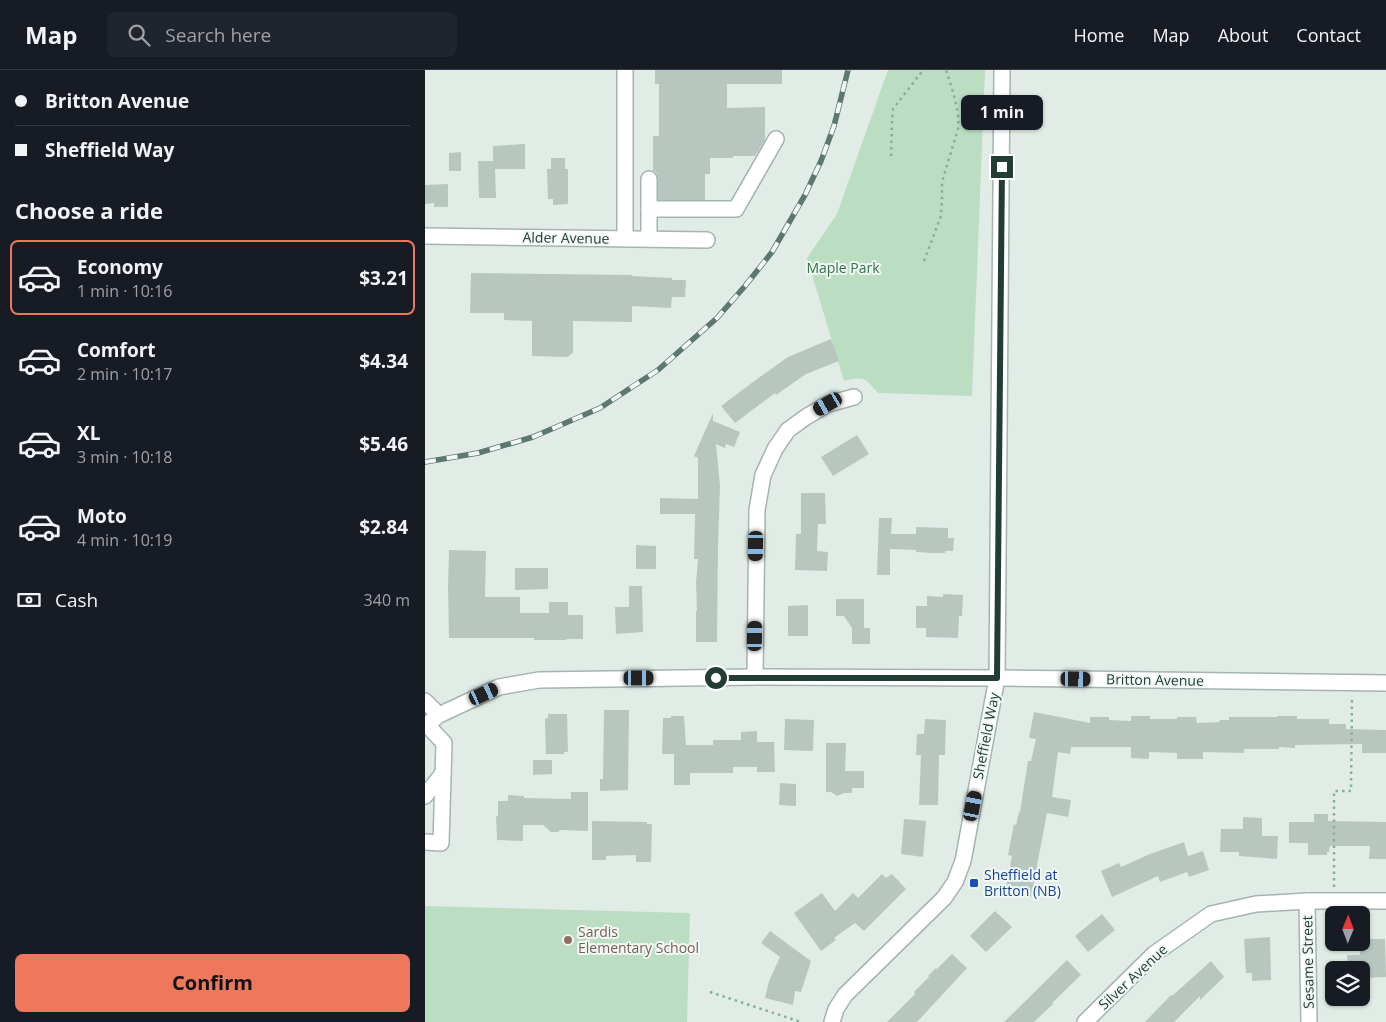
<!DOCTYPE html>
<html lang="en">
<head>
<meta charset="utf-8">
<style>
  body { margin:0; font-family:"Open Sans",sans-serif; background:#20242c; color:#f1f3f6; height:100vh; display:flex; flex-direction:column; font-size:19px; white-space:nowrap }
  * { box-sizing:border-box; margin:0 }
  p { font-size:16px; color:#9ea1a6 }
  .icon { flex:none; width:28px; height:28px; fill:none; stroke:currentColor; stroke-width:2; stroke-linecap:round; stroke-linejoin:round }
  .map { position:relative; flex:1; overflow:hidden }
  .side { display:flex; flex-direction:column; background:#171b24; width:425px }
  .side>* { flex:none }
  .top-card { display:grid; align-content:center; height:110px; padding:0 15px; background:#171b24 }
  .needle { width:32px; rotate:1deg }
  .controls { position:absolute; left:900px; top:836px; display:grid; gap:10px }
  .controls a { display:grid; place-items:center; width:45px; height:45px; border-radius:8px; background:#171b24; box-shadow:0 1px 4px #0004; font-size:25px }
  .end { position:absolute; width:22px; height:22px; margin:-11px; border:6px solid #223d34; background:#fff; box-shadow:0 0 0 2px #fff }
  .from { border-radius:50% }
  .bubble { position:absolute; height:35px; border-radius:8px; background:#171b24; box-shadow:0 1px 4px #0004; font-size:16px; font-weight:700; line-height:35px; text-align:center }
  .car { position:absolute; width:15px; height:30px; margin:-15px -8px; border-radius:6px; box-shadow:0 0 4px 1px #0007; background:linear-gradient(#222 24%,#8ab4d8 0 40%,#222 0 76%,#8ab4d8 0 86%,#222 0) }
  .top-card b { display:flex; align-items:center; gap:18px; height:48px; font-size:19px }
  .top-card b+b { border-top:1px solid #363941 }
  .top-card i { width:12px; height:12px; background:#f1f3f6 }
  ul { padding:0; list-style:none }
  li { display:flex; align-items:center; gap:15px; height:75px; margin:0 10px 8px; padding:0 5px; border:2px solid transparent; border-radius:8px }
  li div { flex:1 }
  li b { display:block; font-size:19px }
  li em { font-style:normal; font-weight:700 }
  li.selected { border-color:#ef775c }
  li>.icon { width:45px; height:45px; stroke-width:1.5 }
  h2 { padding:0 15px; font-size:22px; line-height:60px }
  .pay { display:flex; align-items:center; gap:12px; height:55px; padding:0 15px; font-size:19px }
  .pay p { margin-inline-start:auto }
  .button { display:flex; gap:10px; margin-top:auto; padding:10px 15px }
  .button a { flex:1; height:58px; border-radius:8px; background:#ef775c; color:#111; font-size:20px; font-weight:700; line-height:58px; text-align:center }
  header { display:flex; align-items:center; gap:30px; box-sizing:border-box; height:70px; padding:0 25px; background:#171b24; border-bottom:1px solid #363941 }
  header strong { font-size:24px }
  nav { display:flex; gap:28px; margin-inline-start:auto; font-size:18px }
  .search { width:350px; height:45px; background:#20242c; display:flex; align-items:center; gap:12px; box-sizing:border-box; padding:0 18px; border-radius:8px; color:#9ea1a6; font-size:19px }
  main { display:flex; flex:1; min-height:0 }
  .map>svg:first-child { display:block }
</style>
</head>
<body>
<header>
<strong>Map</strong>
<div class="search"><svg class="icon" aria-label="search" viewBox="0 0 24 24"><circle cx="10" cy="10" r="6"/><path d="M15 15l6 6"/></svg>Search here</div>
<nav><a>Home</a><a>Map</a><a>About</a><a>Contact</a></nav>
</header>
<main>
<section class="side">
<div class="top-card">
<b><i class="from"></i>Britton Avenue</b>
<b><i></i>Sheffield Way</b>
</div>
<h2>Choose a ride</h2>
<ul>
<li class="selected"><svg class="icon" aria-label="car" viewBox="0 0 24 24"><path d="M5 17H2v-5l4-1 3-4h7l3 4 3 1v5h-3M9 17h6M6 11h13"/><circle cx="7" cy="17" r="2"/><circle cx="17" cy="17" r="2"/></svg><div><b>Economy</b><p>1 min · 10:16</p></div><em>$3.21</em></li>
<li><svg class="icon" aria-label="car" viewBox="0 0 24 24"><path d="M5 17H2v-5l4-1 3-4h7l3 4 3 1v5h-3M9 17h6M6 11h13"/><circle cx="7" cy="17" r="2"/><circle cx="17" cy="17" r="2"/></svg><div><b>Comfort</b><p>2 min · 10:17</p></div><em>$4.34</em></li>
<li><svg class="icon" aria-label="car" viewBox="0 0 24 24"><path d="M5 17H2v-5l4-1 3-4h7l3 4 3 1v5h-3M9 17h6M6 11h13"/><circle cx="7" cy="17" r="2"/><circle cx="17" cy="17" r="2"/></svg><div><b>XL</b><p>3 min · 10:18</p></div><em>$5.46</em></li>
<li><svg class="icon" aria-label="car" viewBox="0 0 24 24"><path d="M5 17H2v-5l4-1 3-4h7l3 4 3 1v5h-3M9 17h6M6 11h13"/><circle cx="7" cy="17" r="2"/><circle cx="17" cy="17" r="2"/></svg><div><b>Moto</b><p>4 min · 10:19</p></div><em>$2.84</em></li>
</ul>
<div class="pay"><svg class="icon" aria-label="cash" viewBox="0 0 24 24"><path d="M3 7h18v10H3z"/><circle cx="12" cy="12" r="2"/></svg>Cash<p>340 m</p></div>
<div class="button"><a>Confirm</a></div>
</section>
<div class="map">
<svg width="961" height="952" viewBox="0 0 961 952">
  <rect width="100%" height="100%" fill="#e2ece7"/>
  <!-- green -->
  <g fill="#bbddc2">
    <path d="M463,0H560L547,326L453,323C440,308 439,306 419,311L382,188L412,144Z"/>
    <path d="M0,836L265,843L262,952H0Z"/>
  </g>
  <!-- building -->
  <g fill="#b7c7c0">
    <path d="M230,0H357V14H302V38L340,37V70L330,86H308V88H285V104H280V130H233V109L231,102L228,101V66H234V14H230Z"/>
    <path d="M100,74V99H70L71,128H54L53,91H68V76Z"/>
    <path d="M36,82V101H24V83Z"/>
    <path d="M126,88H140V99H143V134L128,135V129H123L122,99H126Z"/>
    <path d="M23,114V137H9V133L0,134V115Z"/>
    <path d="M46,203L207,205V206L247,208V210H261L260,227H247L246,238L207,236V252L148,251V283L142,287L107,286V251L79,250V243H45Z"/>
    <path d="M406,269L414,291L381,304L351,325L350,323L310,353L296,336L332,309L363,287Z"/>
    <path d="M288,343V351L315,362L309,377L301,374L300,378L291,374L295,416L293,476L292,572H271V541H272L271,513L273,489H269L270,444H235V428L273,429V388L269,386Z"/>
    <path d="M432,365L444,384L408,406L396,387Z"/>
    <path d="M376,423H400L401,454H393L392,481L403,482L402,501L370,500L371,464H376Z"/>
    <path d="M454,448H467L466,464H491V457L523,458V468H529L528,481H520V483H507L491,482V480L465,479V505H452Z"/>
    <path d="M211,475L231,476V499H211Z"/>
    <path d="M24,480L61,481L60,527H95V543H124V532H143V545H158V569H142L141,570H109V568H24L23,519Z"/>
    <path d="M90,498H123V519L90,520Z"/>
    <path d="M204,516H217L218,562L191,564L190,537H204Z"/>
    <path d="M518,524L538,525L537,546H534L533,568L501,567V558H491V536H502V526L518,527Z"/>
    <path d="M411,529H439V558H445V574H427V558L419,546H411Z"/>
    <path d="M383,535V566H363V536Z"/>
    <path d="M179,640H204L203,720L175,721V709H178Z"/>
    <path d="M609,642L665,653V647H684V650L706,651V646H725V649H752V647H771L772,653L794,652L795,650H804V647H852V646H872V649H904V654H921V659L961,660V683H937V674L870,675V678L854,677V679H819V683L778,682V689H752V683L724,682V689L706,688V677H646L645,684L633,682L627,727L646,730L643,747L622,743L606,827L580,823L587,786L583,785L589,754L591,755L594,742H595L603,691H606L611,669L604,668Z"/>
    <path d="M123,644H142L143,682H139V684H121L120,649L123,648Z"/>
    <path d="M246,646H259L261,675H288V670H316V662L332,661V672H349L350,702H332V697H308V703H265V715H249V684H237L238,648H246Z"/>
    <path d="M360,649L389,650L388,681L359,680Z"/>
    <path d="M500,649L521,650L520,685H514L513,735H494L496,685H491L492,664H499Z"/>
    <path d="M401,673H421L420,701H439V718H427V723H419L412,726L406,722H401Z"/>
    <path d="M108,690H127V704L108,705Z"/>
    <path d="M355,713L371,714V736L354,735Z"/>
    <path d="M146,722H163V761L135,760L133,762H126L118,755H98V771L72,770L71,746H73V731H83V725L99,726V728L146,729Z"/>
    <path d="M889,744H903V751L961,752V789H944L945,776H905L904,782H902V785H883V773H864V752H889Z"/>
    <path d="M818,747L837,748V766H853L852,789L814,786V782H795L796,759H818Z"/>
    <path d="M479,749L501,751L498,787L476,784Z"/>
    <path d="M167,751L222,752V754H227L226,792H211V785L181,786V790H167Z"/>
    <path d="M759,772L763,786L778,781L784,800L764,807L762,802L735,812L733,806L687,827L676,801L694,793L696,797L725,784Z"/>
    <path d="M457,804L461,808L467,804L481,819L439,861L430,853L409,868L411,870L396,881L369,843L397,823L410,841L428,823L433,828Z"/>
    <path d="M570,841L587,857L561,882L545,866Z"/>
    <path d="M677,844L690,860L663,882L650,866Z"/>
    <path d="M345,861L386,891L376,922L370,921L368,935L340,928L344,911L355,887L336,873Z"/>
    <path d="M845,867L846,910L827,911V903H821L819,869Z"/>
    <path d="M941,869H960L961,907L941,908L940,906H936V900H923L922,885H935V881H942Z"/>
    <path d="M527,884L542,898L492,952H462L490,924L489,922L504,907L503,906L511,898L512,899Z"/>
    <path d="M642,890L656,905L627,933L628,934L609,952H579Z"/>
    <path d="M786,891L799,907L775,930V926L749,952H720L746,925L747,926Z"/>
  </g>
  <g fill="none" stroke-linecap="round" stroke-linejoin="round">
    <defs>
      <g id="minor">
        <path d="M200,0V169"/>
        <path d="M224,109V169"/>
        <path d="M224,139H311L351,69"/>
        <path d="M0,166L282,170"/>
        <path d="M330,607L332,440L338,405L350,379L363,360L381,347L403,334L429,327"/>
        <path d="M0,631L14,645"/>
        <path d="M0,656L14,645L74,617L114,610L330,607L572,608L961,613"/>
        <path d="M0,726L18,703"/>
        <path d="M0,772L16,773L19,673L2,655"/>
        <path d="M882,831L884,952"/>
        <path d="M407,952L411,939L420,925L519,828L530,812L538,791L572,608L577,0"/>
        <path d="M660,952L729,884L786,844L831,834L882,831H961"/>
      </g>
    </defs>
    <!-- minor casing -->
    <use href="#minor" stroke="#a5b4ae" stroke-width="18"/>
    <!-- path -->
    <g stroke="#83af9e" stroke-width="2.5" stroke-dasharray="2.5 4" stroke-linecap="butt">
      <path d="M466,86L467,51L468,39L498,0"/>
      <path d="M499,191L516,146L517,129V112L533,59C535,40 527,19 521,0"/>
      <path d="M909,817V721H926L927,627"/>
      <path d="M285,922L376,952"/>
    </g>
    <!-- minor -->
    <use href="#minor" stroke="#fff" stroke-width="15"/>
    <defs>
      <path id="rail" d="M0,392L53,383L108,367L175,338L233,300L292,248L320,216L347,182L380,125L396,91L409,56L423,0"/>
    </defs>
    <!-- rail casing -->
    <use href="#rail" stroke="#5d786f" stroke-width="5.5"/>
    <!-- rail -->
    <use href="#rail" stroke="#f2f8f5" stroke-width="4" stroke-dasharray="11" stroke-linecap="butt"/>
  </g>
  <g fill="none" stroke-linecap="round" stroke-linejoin="round">
    <!-- route -->
    <path stroke="#223d34" stroke-width="6" d="M291,608H572L577,97"/>
  </g>
  <!-- markers -->
  <rect fill="#1a4fb4" stroke="#f2f8f5" stroke-width="2" x="544" y="808" width="10" height="10" rx="2.5"/>
  <circle fill="#8d6e63" stroke="#f2f8f5" stroke-width="2" cx="143" cy="870" r="5"/>
  <g text-anchor="middle" stroke-width="4" stroke-linejoin="round" paint-order="stroke">
    <!-- street labels -->
    <g font-size="14" fill="#223d34" stroke="#f2f8f5">
      <text transform="translate(141 168) rotate(1)" y="5">Alder Avenue</text>
      <text transform="translate(730 610) rotate(1)" y="5">Britton Avenue</text>
      <text transform="translate(561 666) rotate(-79)" y="5">Sheffield Way</text>
      <text transform="translate(883 892) rotate(-91)" y="5">Sesame Street</text>
      <text transform="translate(708 907) rotate(-43)" y="5">Silver Avenue</text>
    </g>
    <!-- park labels -->
    <g font-size="14" fill="#2d7344" stroke="#f2f8f5">
      <text x="418" y="203">Maple Park</text>
    </g>
    <!-- transit labels -->
    <g font-size="14" fill="#164399" stroke="#f2f8f5" text-anchor="start">
      <text x="559" y="810">Sheffield at<tspan x="559" dy="16">Britton (NB)</tspan></text>
    </g>
    <!-- education labels -->
    <g font-size="14" fill="#785e54" stroke="#f2f8f5" text-anchor="start">
      <text x="153" y="867">Sardis<tspan x="153" dy="16">Elementary School</tspan></text>
    </g>
  </g>
</svg>
<div class="controls">
<a><svg class="needle" viewBox="-14 -14 28 28"><path d="M0-13l5 13h-10z" fill="#e53935"/><path d="M0 13l5-13h-10z" fill="#9ea1a6"/></svg></a>
<a><svg class="icon" aria-label="layers" viewBox="0 0 24 24"><path d="M12 4l9 5-9 5-9-5zM3 14l9 5 9-5"/></svg></a>
</div>
<i class="end from" style="left:291px;top:608px"></i>
<i class="end" style="left:577px;top:97px"></i>
<div class="bubble" style="left:536px;top:25px;width:82px">1 min</div>
<i class="car" style="left:403px;top:334px;rotate:240deg"></i>
<i class="car" style="left:331px;top:476px;rotate:181deg"></i>
<i class="car" style="left:330px;top:566px;rotate:1deg"></i>
<i class="car" style="left:214px;top:608px;rotate:90deg"></i>
<i class="car" style="left:651px;top:609px;rotate:91deg"></i>
<i class="car" style="left:59px;top:624px;rotate:65deg"></i>
<i class="car" style="left:548px;top:736px;rotate:11deg"></i>
</div>
</main>
</body>
</html>
